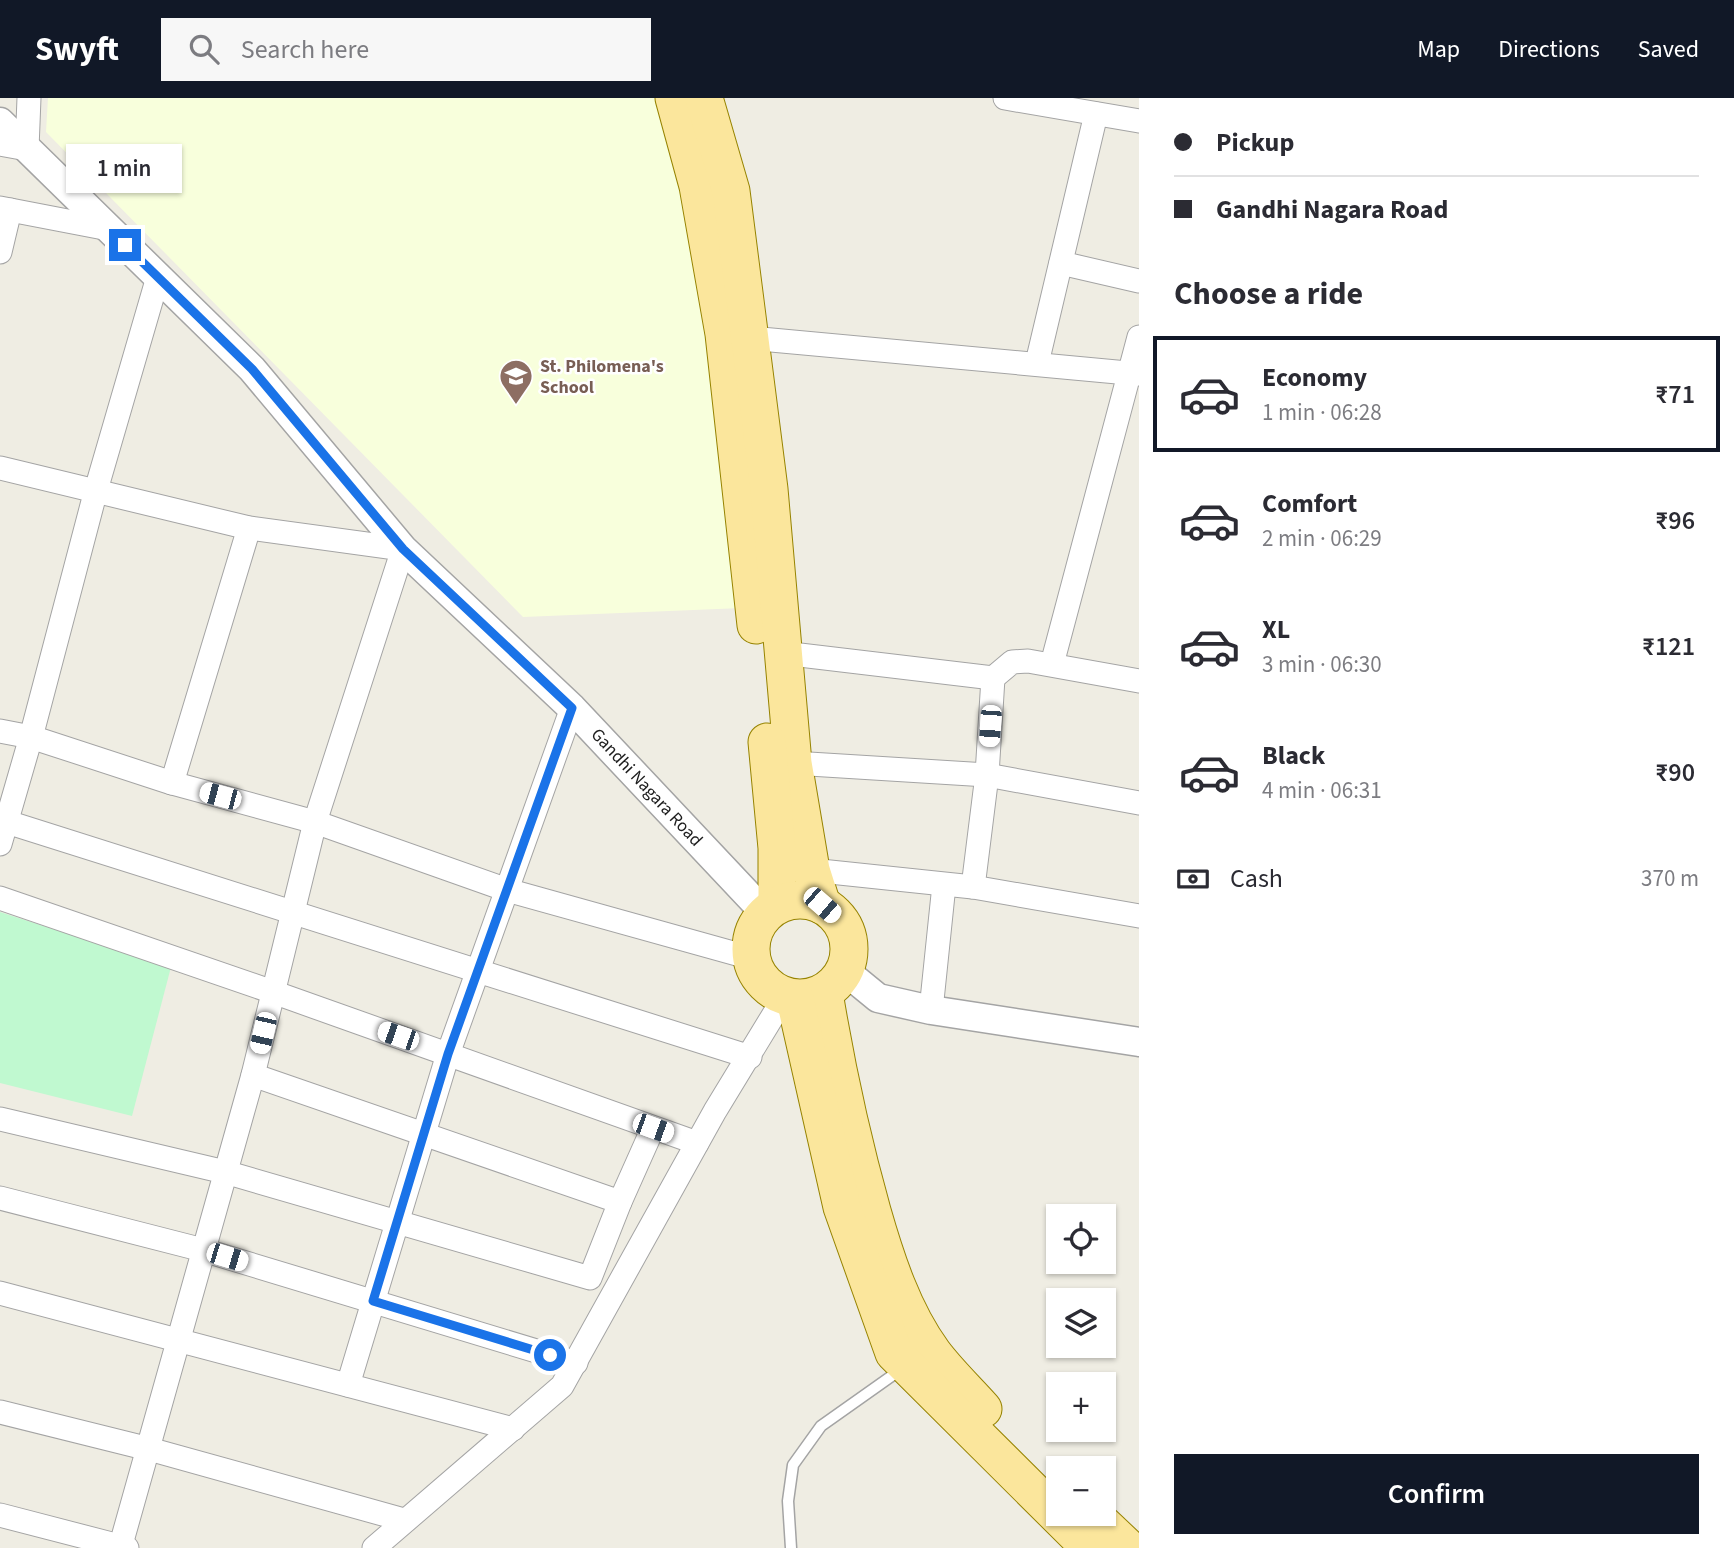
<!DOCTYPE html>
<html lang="en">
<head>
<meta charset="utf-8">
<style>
  body { margin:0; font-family:"Source Sans 3",sans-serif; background:#f7f7f7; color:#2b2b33; height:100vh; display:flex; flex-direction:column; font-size:26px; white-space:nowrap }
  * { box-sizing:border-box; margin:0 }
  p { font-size:23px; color:#7c7c81 }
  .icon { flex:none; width:38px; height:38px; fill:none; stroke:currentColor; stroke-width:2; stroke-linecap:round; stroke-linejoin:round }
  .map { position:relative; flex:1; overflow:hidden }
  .sheet { display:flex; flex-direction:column; background:#fff; width:595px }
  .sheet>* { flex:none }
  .guide { display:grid; align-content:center; height:154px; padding:0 35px; background:#fff }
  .fabs { position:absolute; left:1046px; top:1106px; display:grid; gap:14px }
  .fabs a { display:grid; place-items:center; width:70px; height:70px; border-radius:0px; background:#fff; box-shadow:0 2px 5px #0004; font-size:35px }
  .end { position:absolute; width:32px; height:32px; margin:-16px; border:9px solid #1a73e8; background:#fff; box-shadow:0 0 0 4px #fff }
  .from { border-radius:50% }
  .bubble { position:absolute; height:49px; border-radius:0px; background:#fff; box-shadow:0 2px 5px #0004; font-size:23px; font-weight:600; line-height:49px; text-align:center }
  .car { position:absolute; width:21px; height:42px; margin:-21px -10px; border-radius:9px; box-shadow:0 0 5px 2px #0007; background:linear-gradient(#fff 24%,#345 0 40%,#fff 0 76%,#345 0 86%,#fff 0) }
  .guide b { display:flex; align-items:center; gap:24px; height:66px; font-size:26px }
  .guide b+b { border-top:2px solid #e1e1e2 }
  .guide i { width:18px; height:18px; background:#2b2b33 }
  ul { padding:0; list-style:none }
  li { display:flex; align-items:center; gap:21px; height:116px; margin:0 14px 10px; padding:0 21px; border:4px solid transparent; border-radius:0px }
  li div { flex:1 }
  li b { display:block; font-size:26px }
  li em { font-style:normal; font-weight:600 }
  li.current { border-color:#111827 }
  li>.icon { width:63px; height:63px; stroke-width:1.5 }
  h2 { padding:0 35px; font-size:32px; line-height:84px }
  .pay { display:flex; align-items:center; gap:18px; height:77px; padding:0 35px; font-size:26px }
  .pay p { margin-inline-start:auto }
  .button { display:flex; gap:14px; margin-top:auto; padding:14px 35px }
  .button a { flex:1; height:80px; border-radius:0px; background:#111827; color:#fff; font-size:28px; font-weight:600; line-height:80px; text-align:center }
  header { display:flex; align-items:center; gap:42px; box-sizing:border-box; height:98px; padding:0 35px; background:#111827; color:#fff }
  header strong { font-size:33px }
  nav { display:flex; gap:38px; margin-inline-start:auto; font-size:24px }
  .search { width:490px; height:63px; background:#f7f7f7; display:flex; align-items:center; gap:18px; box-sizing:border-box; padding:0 24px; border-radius:0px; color:#7c7c81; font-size:26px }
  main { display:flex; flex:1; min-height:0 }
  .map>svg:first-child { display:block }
</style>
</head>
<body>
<header>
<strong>Swyft</strong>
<div class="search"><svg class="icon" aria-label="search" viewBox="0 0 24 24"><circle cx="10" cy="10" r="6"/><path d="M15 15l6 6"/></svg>Search here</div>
<nav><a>Map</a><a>Directions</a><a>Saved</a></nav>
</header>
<main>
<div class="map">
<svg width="1139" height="1450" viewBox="0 0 1139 1450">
  <rect width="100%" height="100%" fill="#efede3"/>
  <!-- education -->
  <path fill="#f8ffdc" d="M48,0H658L691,106L742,510L523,519L46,34Z"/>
  <!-- park -->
  <path fill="#c0f9d0" d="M0,814L171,869L132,1018L0,985Z"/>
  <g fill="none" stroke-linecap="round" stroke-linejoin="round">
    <defs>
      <path id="service" d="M791,1450L788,1403L793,1367L821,1328L903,1270"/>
      <g id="minor">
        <path d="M1005,0L1139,23"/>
        <path d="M0,46L27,51L29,0"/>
        <path d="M0,110L109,131"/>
        <path d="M0,154L10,112"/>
        <path d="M1061,165L1139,183"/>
        <path d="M750,240L1139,276"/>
        <path d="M1037,265L1096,16"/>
        <path d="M0,370L249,430L403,451L315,724L253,977L120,1450"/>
        <path d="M783,555L993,580L1012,564L1028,563L1139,583"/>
        <path d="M1052,566L1139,239"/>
        <path d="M0,633L31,639L172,685L315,724L507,792L751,860"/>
        <path d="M793,665L987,677L1139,705"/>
        <path d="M172,685L249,430"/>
        <path d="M7,724L750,959"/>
        <path d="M0,746L31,639L96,392L158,179"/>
        <path d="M811,772L973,789L1139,818"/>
        <path d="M973,789L987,677L993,580"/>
        <path d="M0,800L273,894L697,1045"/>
        <path d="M931,912L944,787"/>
        <path d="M253,977L620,1104L653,1030"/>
        <path d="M0,1021L225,1074L590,1180L620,1104"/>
        <path d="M0,1100L203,1152L576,1265"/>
        <path d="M0,1195L513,1331"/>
        <path d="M348,1287L448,956L572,610"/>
        <path d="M0,1314L149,1351L404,1422"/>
        <path d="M0,1417L127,1450"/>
        <path d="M374,1450L562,1288L715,1013L785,898"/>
      </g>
      <g id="tertiary">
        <path d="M0,24L252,271L403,451L572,610L765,815"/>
        <path d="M845,873L878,900L931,912L1139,944"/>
      </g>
      <g id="primary">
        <path d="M674,0L698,88L724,236L756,527"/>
        <path d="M704,0L731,93L769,391L793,665L811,772L822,807"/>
        <path d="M767,644L777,750V807"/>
        <circle cx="800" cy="851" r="49"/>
        <path d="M824,895C836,968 852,1042 872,1113C886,1162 903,1214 933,1255C948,1275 967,1293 983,1311"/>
        <path d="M795,901L842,1109L894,1255L1090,1450"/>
        <path d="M1092,1416L1128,1450"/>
      </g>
    </defs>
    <!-- service casing -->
    <use href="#service" stroke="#a4a4a4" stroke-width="13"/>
    <!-- minor casing -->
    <use href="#minor" stroke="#a4a4a4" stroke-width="25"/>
    <!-- tertiary casing -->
    <use href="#tertiary" stroke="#a4a4a4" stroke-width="31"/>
    <!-- primary casing -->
    <use href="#primary" stroke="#968301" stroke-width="39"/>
    <!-- service -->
    <use href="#service" stroke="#fff" stroke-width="10"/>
    <!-- minor -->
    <use href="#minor" stroke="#fff" stroke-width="23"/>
    <!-- tertiary -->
    <use href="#tertiary" stroke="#fff" stroke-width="28"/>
    <!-- primary -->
    <use href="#primary" stroke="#fbe69c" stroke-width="37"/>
  </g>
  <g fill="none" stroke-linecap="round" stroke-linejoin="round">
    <!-- route -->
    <path stroke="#1a73e8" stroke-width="9" d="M125,147L252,271L403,451L572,610L448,956L373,1203L550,1257"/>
  </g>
  <!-- icons -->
  <defs>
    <symbol id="school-pin" viewBox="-11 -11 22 30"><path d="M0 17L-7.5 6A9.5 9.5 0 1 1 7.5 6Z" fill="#8d6e63" stroke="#fff"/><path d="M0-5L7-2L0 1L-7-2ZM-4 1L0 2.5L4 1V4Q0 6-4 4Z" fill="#fff"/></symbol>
  </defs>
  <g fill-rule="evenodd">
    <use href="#school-pin" x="497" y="259" width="38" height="52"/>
  </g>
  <g text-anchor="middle" stroke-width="5" stroke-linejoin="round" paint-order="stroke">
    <!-- education labels -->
    <g font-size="18" font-weight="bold" fill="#785e54" stroke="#fff" text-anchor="start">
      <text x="540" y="274">St. Philomena's<tspan x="540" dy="21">School</tspan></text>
    </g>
    <!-- street labels -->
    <g font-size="18" fill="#1d1d1d" stroke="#fff">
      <text transform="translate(647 689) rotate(47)" y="6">Gandhi Nagara Road</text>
    </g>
  </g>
</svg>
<div class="fabs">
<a><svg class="icon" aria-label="locate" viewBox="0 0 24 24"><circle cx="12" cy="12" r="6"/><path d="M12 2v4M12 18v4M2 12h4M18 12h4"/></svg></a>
<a><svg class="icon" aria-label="layers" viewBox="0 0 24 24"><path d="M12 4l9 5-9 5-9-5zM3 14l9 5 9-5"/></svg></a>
<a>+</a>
<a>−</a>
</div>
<i class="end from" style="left:550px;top:1257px"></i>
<i class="end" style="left:125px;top:147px"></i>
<div class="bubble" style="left:66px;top:46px;width:116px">1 min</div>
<i class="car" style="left:990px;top:628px;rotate:184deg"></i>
<i class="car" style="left:220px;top:698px;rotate:285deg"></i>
<i class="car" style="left:822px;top:807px;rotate:131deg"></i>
<i class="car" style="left:263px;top:935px;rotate:193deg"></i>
<i class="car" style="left:398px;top:938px;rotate:289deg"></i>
<i class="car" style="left:653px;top:1030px;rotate:110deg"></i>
<i class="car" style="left:227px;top:1159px;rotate:107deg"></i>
</div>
<section class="sheet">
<div class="guide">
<b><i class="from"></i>Pickup</b>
<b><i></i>Gandhi Nagara Road</b>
</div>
<h2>Choose a ride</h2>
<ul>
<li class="current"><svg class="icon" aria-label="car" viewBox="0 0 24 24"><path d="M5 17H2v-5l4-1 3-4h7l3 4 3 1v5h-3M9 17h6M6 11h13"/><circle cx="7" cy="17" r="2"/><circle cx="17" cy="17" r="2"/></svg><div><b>Economy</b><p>1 min · 06:28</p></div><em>₹71</em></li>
<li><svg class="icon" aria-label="car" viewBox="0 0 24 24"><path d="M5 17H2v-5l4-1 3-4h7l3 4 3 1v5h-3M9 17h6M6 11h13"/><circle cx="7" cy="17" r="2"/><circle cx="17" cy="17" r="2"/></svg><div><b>Comfort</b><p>2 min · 06:29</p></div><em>₹96</em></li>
<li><svg class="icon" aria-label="car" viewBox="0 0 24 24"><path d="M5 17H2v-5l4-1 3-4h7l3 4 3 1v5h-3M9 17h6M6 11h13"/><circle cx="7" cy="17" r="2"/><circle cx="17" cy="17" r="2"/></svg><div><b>XL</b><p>3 min · 06:30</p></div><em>₹121</em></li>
<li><svg class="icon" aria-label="car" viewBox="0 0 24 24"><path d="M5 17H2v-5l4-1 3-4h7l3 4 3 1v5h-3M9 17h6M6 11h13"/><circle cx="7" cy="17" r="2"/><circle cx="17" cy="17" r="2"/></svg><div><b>Black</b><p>4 min · 06:31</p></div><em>₹90</em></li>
</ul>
<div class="pay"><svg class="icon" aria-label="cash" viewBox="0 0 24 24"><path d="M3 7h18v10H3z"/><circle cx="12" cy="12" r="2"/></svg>Cash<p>370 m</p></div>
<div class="button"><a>Confirm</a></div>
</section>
</main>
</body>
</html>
